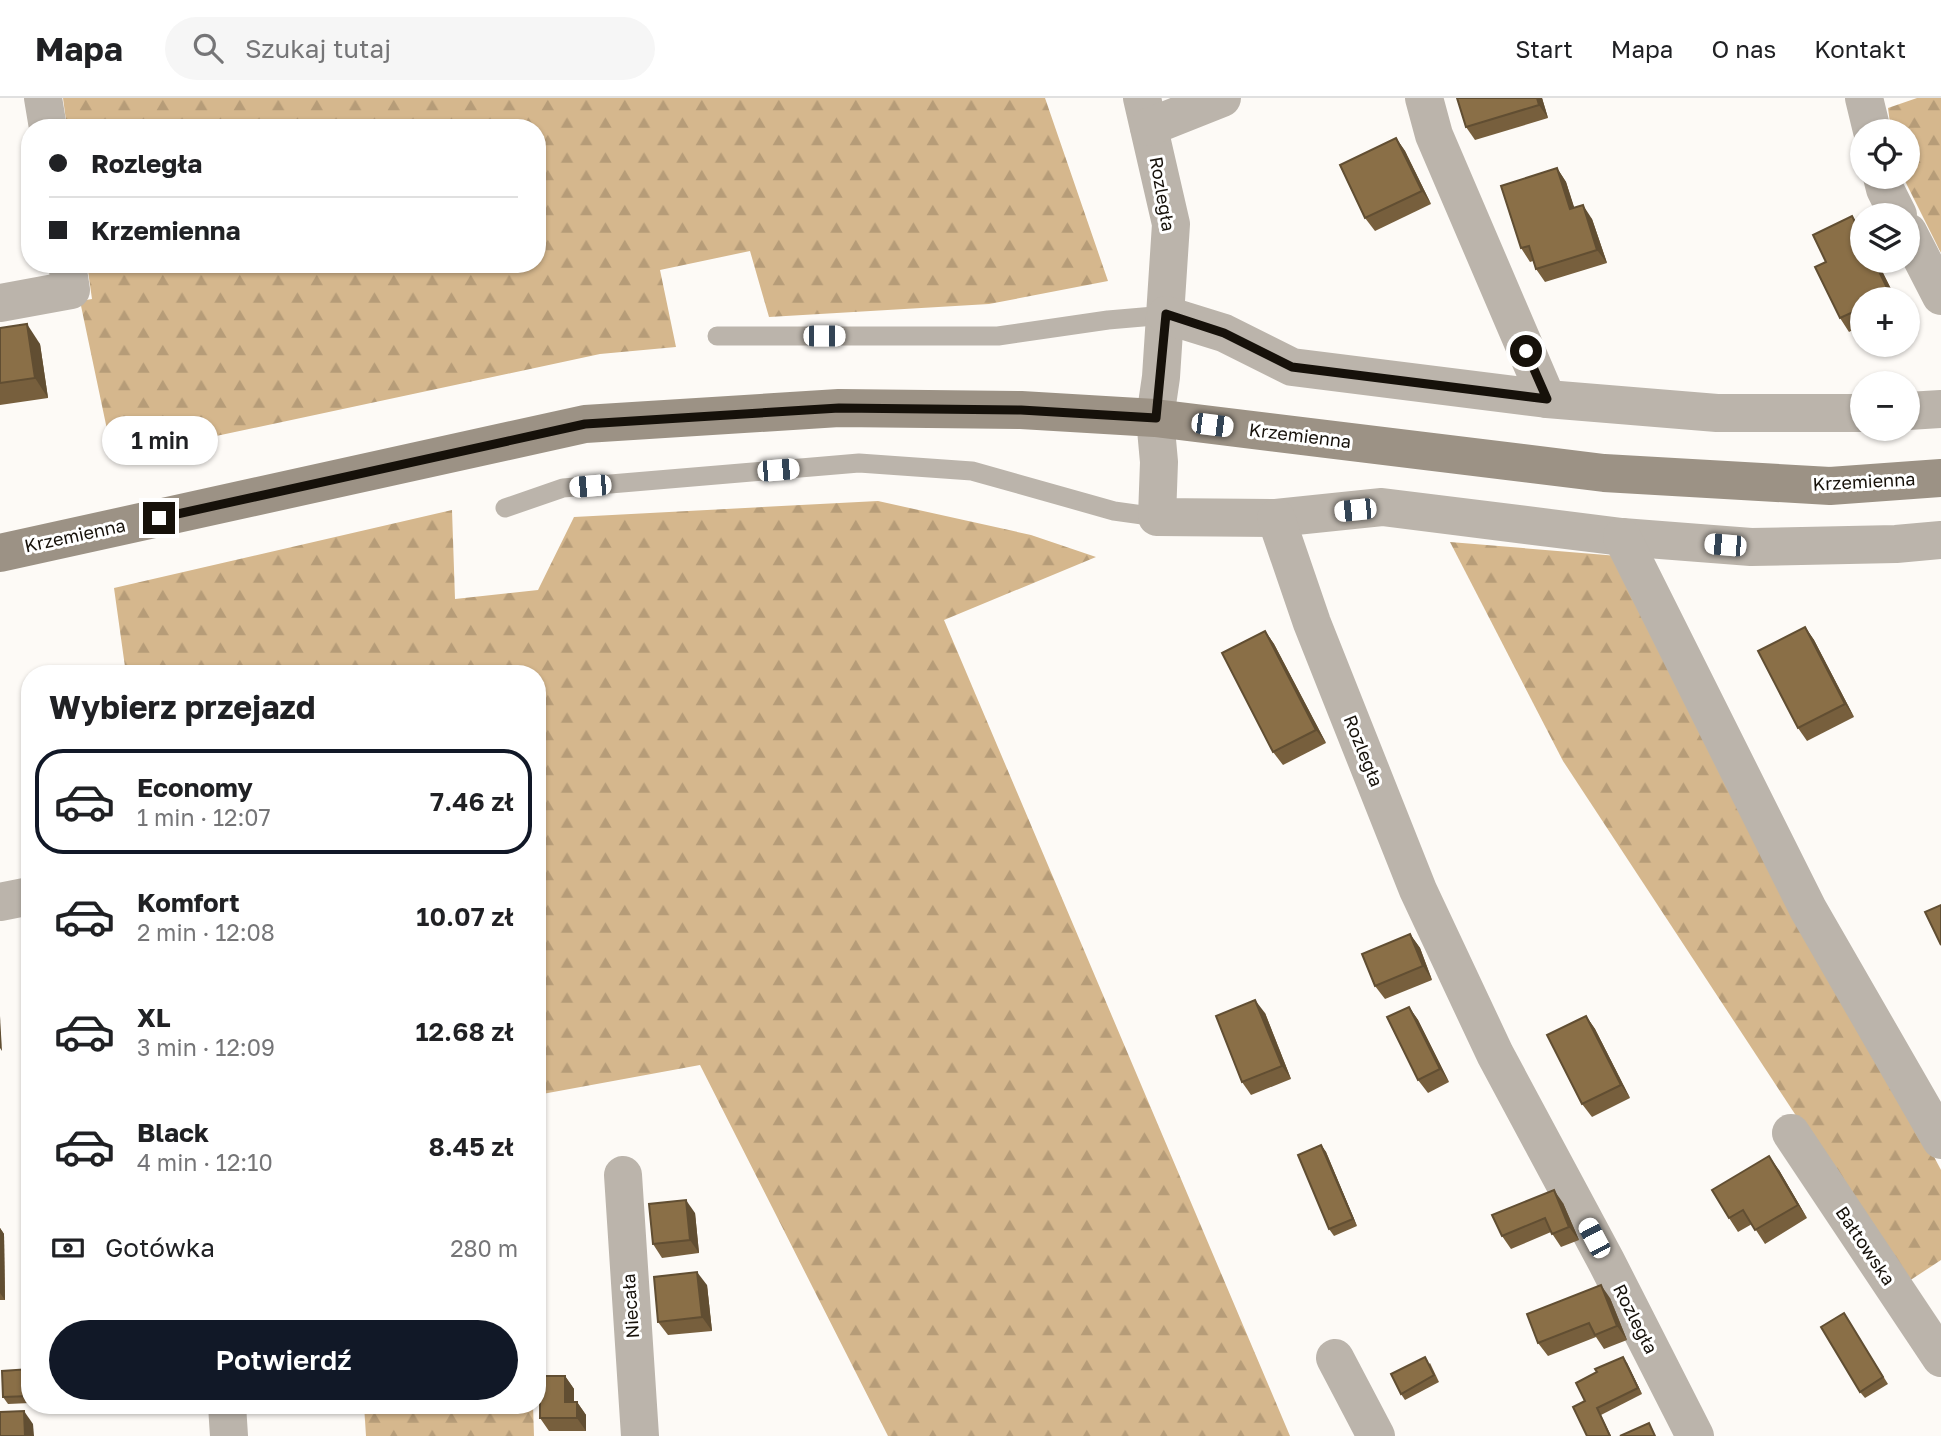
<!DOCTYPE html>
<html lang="pl">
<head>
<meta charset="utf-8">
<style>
  body { margin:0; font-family:"Golos Text",sans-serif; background:#f6f6f6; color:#202124; height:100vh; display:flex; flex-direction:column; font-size:26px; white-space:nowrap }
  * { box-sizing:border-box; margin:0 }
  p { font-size:23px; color:#757577 }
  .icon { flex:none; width:38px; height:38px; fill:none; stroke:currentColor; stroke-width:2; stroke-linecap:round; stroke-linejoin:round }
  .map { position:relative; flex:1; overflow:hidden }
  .details { position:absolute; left:21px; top:567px; width:525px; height:749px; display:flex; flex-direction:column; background:#fff; border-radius:28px; box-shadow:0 2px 5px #0004 }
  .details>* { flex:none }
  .banner { position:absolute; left:21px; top:21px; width:525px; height:154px; border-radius:28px; box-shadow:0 2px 5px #0004; display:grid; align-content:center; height:154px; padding:0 28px; background:#fff }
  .tools { position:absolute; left:1850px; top:21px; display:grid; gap:14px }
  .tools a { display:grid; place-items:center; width:70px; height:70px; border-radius:50%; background:#fff; box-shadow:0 2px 5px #0004; font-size:35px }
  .end { position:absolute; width:32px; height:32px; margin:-16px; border:9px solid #16110a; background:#fff; box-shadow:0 0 0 4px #fff }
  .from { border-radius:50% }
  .bubble { position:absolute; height:49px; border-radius:24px; background:#fff; box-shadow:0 2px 5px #0004; font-size:23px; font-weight:600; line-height:49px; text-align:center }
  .car { position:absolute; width:21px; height:42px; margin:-21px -10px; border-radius:9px; box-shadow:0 0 5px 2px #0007; background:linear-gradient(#fff 24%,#345 0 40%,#fff 0 76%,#345 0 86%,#fff 0) }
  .banner b { display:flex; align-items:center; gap:24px; height:66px; font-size:26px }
  .banner b+b { border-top:2px solid #e0e0e0 }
  .banner i { width:18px; height:18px; background:#202124 }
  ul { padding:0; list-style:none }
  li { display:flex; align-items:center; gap:21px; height:105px; margin:0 14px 10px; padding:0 14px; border:4px solid transparent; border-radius:28px }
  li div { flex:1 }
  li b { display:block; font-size:26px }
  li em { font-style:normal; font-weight:600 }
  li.selected { border-color:#111827 }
  li>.icon { width:63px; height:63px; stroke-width:1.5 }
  h2 { padding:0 28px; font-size:32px; line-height:84px }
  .pay { display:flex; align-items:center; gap:18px; height:77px; padding:0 28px; font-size:26px }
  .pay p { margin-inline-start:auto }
  .primary-button { display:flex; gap:14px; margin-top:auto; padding:14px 28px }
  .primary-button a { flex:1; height:80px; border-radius:42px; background:#111827; color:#fff; font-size:28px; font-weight:600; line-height:80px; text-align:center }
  header { display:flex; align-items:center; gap:42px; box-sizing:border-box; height:98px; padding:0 35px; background:#fff; border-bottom:2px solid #e0e0e0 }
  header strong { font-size:33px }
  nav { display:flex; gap:38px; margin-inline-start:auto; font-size:24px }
  .search { width:490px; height:63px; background:#f6f6f6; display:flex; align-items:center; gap:18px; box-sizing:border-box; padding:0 24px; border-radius:38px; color:#757577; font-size:26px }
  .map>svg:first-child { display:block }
</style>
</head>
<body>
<header>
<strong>Mapa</strong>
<div class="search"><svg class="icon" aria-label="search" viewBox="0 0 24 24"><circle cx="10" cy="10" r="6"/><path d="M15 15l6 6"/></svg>Szukaj tutaj</div>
<nav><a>Start</a><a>Mapa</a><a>O nas</a><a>Kontakt</a></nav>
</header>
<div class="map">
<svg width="1941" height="1338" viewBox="0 0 1941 1338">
  <defs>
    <pattern id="forest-firs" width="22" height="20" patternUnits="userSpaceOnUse" patternTransform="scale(1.75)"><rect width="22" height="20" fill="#d5b78d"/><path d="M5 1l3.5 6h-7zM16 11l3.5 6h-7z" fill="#b69c78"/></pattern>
  </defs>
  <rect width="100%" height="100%" fill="#fdfaf6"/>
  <!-- forest -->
  <g fill="url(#forest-firs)">
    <path d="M63,0H1045L1108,183L989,206L769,219L750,153L660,172L676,249L600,256L113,360L80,203L92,201L87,166H537V30H67Z"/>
    <path d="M1917,0H1941V155L1903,79H1908V33H1891L1888,10Z"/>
    <path d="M878,403L1031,437L1096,459L944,522L1290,1338H888L700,967L537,997V576H126L114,490L452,412L455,501L538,492L574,419Z"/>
    <path d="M1450,444L1618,458L1941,1072V1162L1906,1185L1563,663Z"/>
    <path d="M364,1307H533L534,1338H366Z"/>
  </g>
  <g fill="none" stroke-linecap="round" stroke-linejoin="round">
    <!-- service -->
    <g stroke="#bbb4ab" stroke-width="19">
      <path d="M717,238H998L1108,222L1166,217"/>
      <path d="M505,410L563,390L859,365L972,373L1114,413L1157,419"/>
    </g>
    <!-- minor -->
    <g stroke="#bbb4ab" stroke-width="38">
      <path d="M43,0L48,30"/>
      <path d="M1142,0L1171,126L1161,279L1155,320L1159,364L1157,419L1276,420L1382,409L1622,439L1751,449L1896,446L1941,442"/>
      <path d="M1424,0L1434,37L1547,301"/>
      <path d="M1864,0L1872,33"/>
      <path d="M1149,29L1222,0"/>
      <path d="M1882,79L1885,91L1898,117"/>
      <path d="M1908,134L1941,198"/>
      <path d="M0,205L71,192L67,166"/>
      <path d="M1166,217L1224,235L1292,269L1547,301L1717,315H1862"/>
      <path d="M1908,313L1941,311"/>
      <path d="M1276,420L1312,525L1418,792L1495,956L1606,1163L1695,1338"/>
      <path d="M1622,439L1808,811L1941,1042"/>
      <path d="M0,804L30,798"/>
      <path d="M1791,1035L1941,1260"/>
      <path d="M623,1077L640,1338"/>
      <path d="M1335,1260L1376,1338"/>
      <path d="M227,1307L229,1338"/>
    </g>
    <!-- secondary -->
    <path stroke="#9c9285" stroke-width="38" d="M0,455L585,326L839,310L1021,312L1155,320L1604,375L1830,388L1941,380"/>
  </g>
  <!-- wall -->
  <g fill="#775f3d">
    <path d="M1542,0L1548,20L1475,42L1466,29Z"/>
    <path d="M1396,40L1405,53L1431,106L1375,133L1365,120Z"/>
    <path d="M1557,70L1566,84L1574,110L1592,121L1607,165L1545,184L1536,171L1533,163L1530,164L1521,150Z"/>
    <path d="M1852,118L1862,133V163H1877L1896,201H1862V227L1849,234L1840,220L1826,164Z"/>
    <path d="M0,230L40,246L48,300L0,307Z"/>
    <path d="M1805,529L1814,542L1854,619L1807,643L1798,630Z"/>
    <path d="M1265,533L1274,546L1326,645L1283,667L1273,654Z"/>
    <path d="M1410,836L1420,850L1432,882L1385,901L1375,888Z"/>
    <path d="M1409,909L1418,922L1449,984L1428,995L1418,982Z"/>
    <path d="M1265,915L1291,981L1251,997L1242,984Z"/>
    <path d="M1586,918L1595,931L1630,1000L1592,1019L1582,1006Z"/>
    <path d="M1321,1047L1326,1054L1357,1128L1334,1138L1329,1131Z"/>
    <path d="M1779,1072L1807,1120L1765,1146L1752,1126L1738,1134L1729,1120Z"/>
    <path d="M1563,1105L1579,1142L1561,1149L1551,1134L1511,1151L1502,1138Z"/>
    <path d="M695,1115L699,1155L662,1160L653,1146Z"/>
    <path d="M0,1130L4,1136L5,1202H0Z"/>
    <path d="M707,1187L712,1233L668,1237L658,1224Z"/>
    <path d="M1610,1200L1627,1242L1604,1251L1596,1239L1548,1258L1538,1245Z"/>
    <path d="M1848,1222L1888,1286L1865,1300L1860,1294Z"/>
    <path d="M1430,1265L1439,1284L1405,1302L1401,1296Z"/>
    <path d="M1627,1265L1642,1296L1601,1317L1585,1303Z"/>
    <path d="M30,1271V1305L8,1306L3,1299Z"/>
    <path d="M565,1278L574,1291V1304H577L586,1317V1333H549L540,1320Z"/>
  </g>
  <!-- shaded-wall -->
  <g fill="#614e32">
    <path d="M1537,0H1542L1548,20L1539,7Z"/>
    <path d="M1396,40L1405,53L1431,106L1422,93Z"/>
    <path d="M1557,70L1566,84L1579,124L1570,111Z"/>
    <path d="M1583,107L1592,121L1607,165L1597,152Z"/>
    <path d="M1852,118L1862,133V138Z"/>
    <path d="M1874,163H1877L1896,201H1894L1890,196Z"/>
    <path d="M27,226L40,246L48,300L35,280Z"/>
    <path d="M1805,529L1814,542L1854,619L1845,606Z"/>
    <path d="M1265,533L1274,546L1326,645L1316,632Z"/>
    <path d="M1410,836L1420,850L1432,882L1423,868Z"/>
    <path d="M1255,902L1265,915L1291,981L1282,968Z"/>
    <path d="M1409,909L1418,922L1449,984L1440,971Z"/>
    <path d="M0,918L2,953L0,950Z"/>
    <path d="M1586,918L1595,931L1630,1000L1621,987Z"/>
    <path d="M1321,1047L1326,1054L1357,1128L1353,1121Z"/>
    <path d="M1769,1058L1779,1072L1807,1120L1798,1107Z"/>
    <path d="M1554,1092L1563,1105L1579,1142L1569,1129Z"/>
    <path d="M686,1102L695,1115L699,1155L690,1142Z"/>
    <path d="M0,1130L4,1136L5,1202L0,1195Z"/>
    <path d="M697,1174L707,1187L712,1233L702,1219Z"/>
    <path d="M1601,1187L1610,1200L1627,1242L1617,1228Z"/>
    <path d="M1623,1259L1627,1265L1642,1296L1638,1290Z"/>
    <path d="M565,1278L574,1291V1317L565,1304Z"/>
    <path d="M577,1304L586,1317V1333L577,1320Z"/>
    <path d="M1597,1310L1601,1317L1611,1338H1610Z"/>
    <path d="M24,1313L33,1326L34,1338H25Z"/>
  </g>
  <!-- building -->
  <g fill="#8a6f47" stroke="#614e32" stroke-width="2">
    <path d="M1457,0H1537L1539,7L1466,29Z"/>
    <path d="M1396,40L1422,93L1365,120L1340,67Z"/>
    <path d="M1557,70L1570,111L1583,107L1597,152L1536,171L1529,148L1521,150L1501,88Z"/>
    <path d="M1852,118L1862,138V163H1874L1890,196L1879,201H1862V210L1840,220L1815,169L1826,164L1813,137Z"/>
    <path d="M27,226L35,280L0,285V230Z"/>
    <path d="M1805,529L1845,606L1798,630L1758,553Z"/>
    <path d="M1265,533L1316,632L1273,654L1222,555Z"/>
    <path d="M1941,807V847L1925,814Z"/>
    <path d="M1410,836L1423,868L1375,888L1362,856Z"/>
    <path d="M1255,902L1282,968L1242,984L1216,918Z"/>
    <path d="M1409,909L1440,971L1418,982L1387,919Z"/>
    <path d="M1586,918L1621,987L1582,1006L1547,937Z"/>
    <path d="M1321,1047L1353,1121L1329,1131L1298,1057Z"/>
    <path d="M1769,1058L1798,1107L1755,1132L1743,1112L1729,1120L1712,1092Z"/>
    <path d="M1554,1092L1569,1129L1552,1136L1545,1120L1502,1138L1492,1117Z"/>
    <path d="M686,1102L690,1142L653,1146L649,1106Z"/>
    <path d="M697,1174L702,1219L658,1224L654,1179Z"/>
    <path d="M1601,1187L1617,1228L1595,1237L1589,1225L1538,1245L1527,1216Z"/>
    <path d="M1844,1215L1883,1279L1860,1294L1821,1229Z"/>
    <path d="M1425,1259L1434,1277L1401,1296L1391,1276Z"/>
    <path d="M1623,1259L1638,1290L1597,1310L1610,1338H1587L1573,1309L1585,1303L1576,1285L1597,1274L1595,1271Z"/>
    <path d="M30,1271V1298L3,1299L2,1273Z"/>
    <path d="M540,1278H565V1304H577V1320H540Z"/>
    <path d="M24,1313L25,1338H0V1314Z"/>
    <path d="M1649,1325L1655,1338H1620Z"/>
  </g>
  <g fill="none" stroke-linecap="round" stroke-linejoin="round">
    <!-- route -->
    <path stroke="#16110a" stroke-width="9" d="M159,420L585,326L839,310L1021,312L1156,320L1166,216L1224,235L1292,269L1547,301L1526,253"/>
  </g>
  <g text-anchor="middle" stroke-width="6" stroke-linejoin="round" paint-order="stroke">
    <!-- street labels -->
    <g font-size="18" fill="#16110a" stroke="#fff">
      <text transform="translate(1162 96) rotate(80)" y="6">Rozległa</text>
      <text transform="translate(1300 338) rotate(7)" y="6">Krzemienna</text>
      <text transform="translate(1864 384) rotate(-3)" y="6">Krzemienna</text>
      <text transform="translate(75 438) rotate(-12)" y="6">Krzemienna</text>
      <text transform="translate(1363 653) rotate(68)" y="6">Rozległa</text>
      <text transform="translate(1865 1148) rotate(56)" y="6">Bałtowska</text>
      <text transform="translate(631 1208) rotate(-94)" y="6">Niecała</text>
      <text transform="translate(1635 1221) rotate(63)" y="6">Rozległa</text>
    </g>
  </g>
</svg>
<div class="tools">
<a><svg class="icon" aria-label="locate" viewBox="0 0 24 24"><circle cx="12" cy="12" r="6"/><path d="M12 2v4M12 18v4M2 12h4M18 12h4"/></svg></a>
<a><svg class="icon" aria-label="layers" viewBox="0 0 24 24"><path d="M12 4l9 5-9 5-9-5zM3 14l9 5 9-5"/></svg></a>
<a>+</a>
<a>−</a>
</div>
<i class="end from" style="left:1526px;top:253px"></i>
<i class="end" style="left:159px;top:420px"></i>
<div class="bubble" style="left:102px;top:318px;width:116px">1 min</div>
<i class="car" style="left:824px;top:238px;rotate:90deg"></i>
<i class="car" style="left:1212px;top:327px;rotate:97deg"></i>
<i class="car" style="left:778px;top:372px;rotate:85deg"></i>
<i class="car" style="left:590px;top:388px;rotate:265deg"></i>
<i class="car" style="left:1355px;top:412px;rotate:264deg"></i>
<i class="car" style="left:1725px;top:447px;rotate:275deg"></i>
<i class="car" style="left:1594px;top:1140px;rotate:332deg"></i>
<div class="banner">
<b><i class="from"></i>Rozległa</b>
<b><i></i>Krzemienna</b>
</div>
<section class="details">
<h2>Wybierz przejazd</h2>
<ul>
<li class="selected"><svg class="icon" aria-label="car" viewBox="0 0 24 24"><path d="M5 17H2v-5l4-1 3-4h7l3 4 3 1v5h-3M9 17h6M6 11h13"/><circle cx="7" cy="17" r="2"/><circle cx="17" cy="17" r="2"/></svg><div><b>Economy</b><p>1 min · 12:07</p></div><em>7.46 zł</em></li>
<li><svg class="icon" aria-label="car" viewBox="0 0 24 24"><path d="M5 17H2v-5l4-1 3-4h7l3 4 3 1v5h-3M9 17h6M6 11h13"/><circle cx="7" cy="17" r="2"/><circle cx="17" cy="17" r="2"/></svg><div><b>Komfort</b><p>2 min · 12:08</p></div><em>10.07 zł</em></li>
<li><svg class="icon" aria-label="car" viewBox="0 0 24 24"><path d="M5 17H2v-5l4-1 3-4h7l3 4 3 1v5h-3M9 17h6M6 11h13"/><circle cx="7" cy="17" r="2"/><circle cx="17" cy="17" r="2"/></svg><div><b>XL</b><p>3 min · 12:09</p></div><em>12.68 zł</em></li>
<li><svg class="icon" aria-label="car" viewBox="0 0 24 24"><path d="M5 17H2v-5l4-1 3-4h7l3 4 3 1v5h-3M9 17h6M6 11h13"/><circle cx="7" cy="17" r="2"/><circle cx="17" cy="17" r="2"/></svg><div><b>Black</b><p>4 min · 12:10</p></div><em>8.45 zł</em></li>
</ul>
<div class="pay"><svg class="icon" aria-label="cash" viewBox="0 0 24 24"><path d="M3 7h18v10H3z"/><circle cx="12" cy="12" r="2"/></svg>Gotówka<p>280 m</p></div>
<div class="primary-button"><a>Potwierdź</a></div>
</section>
</div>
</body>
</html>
